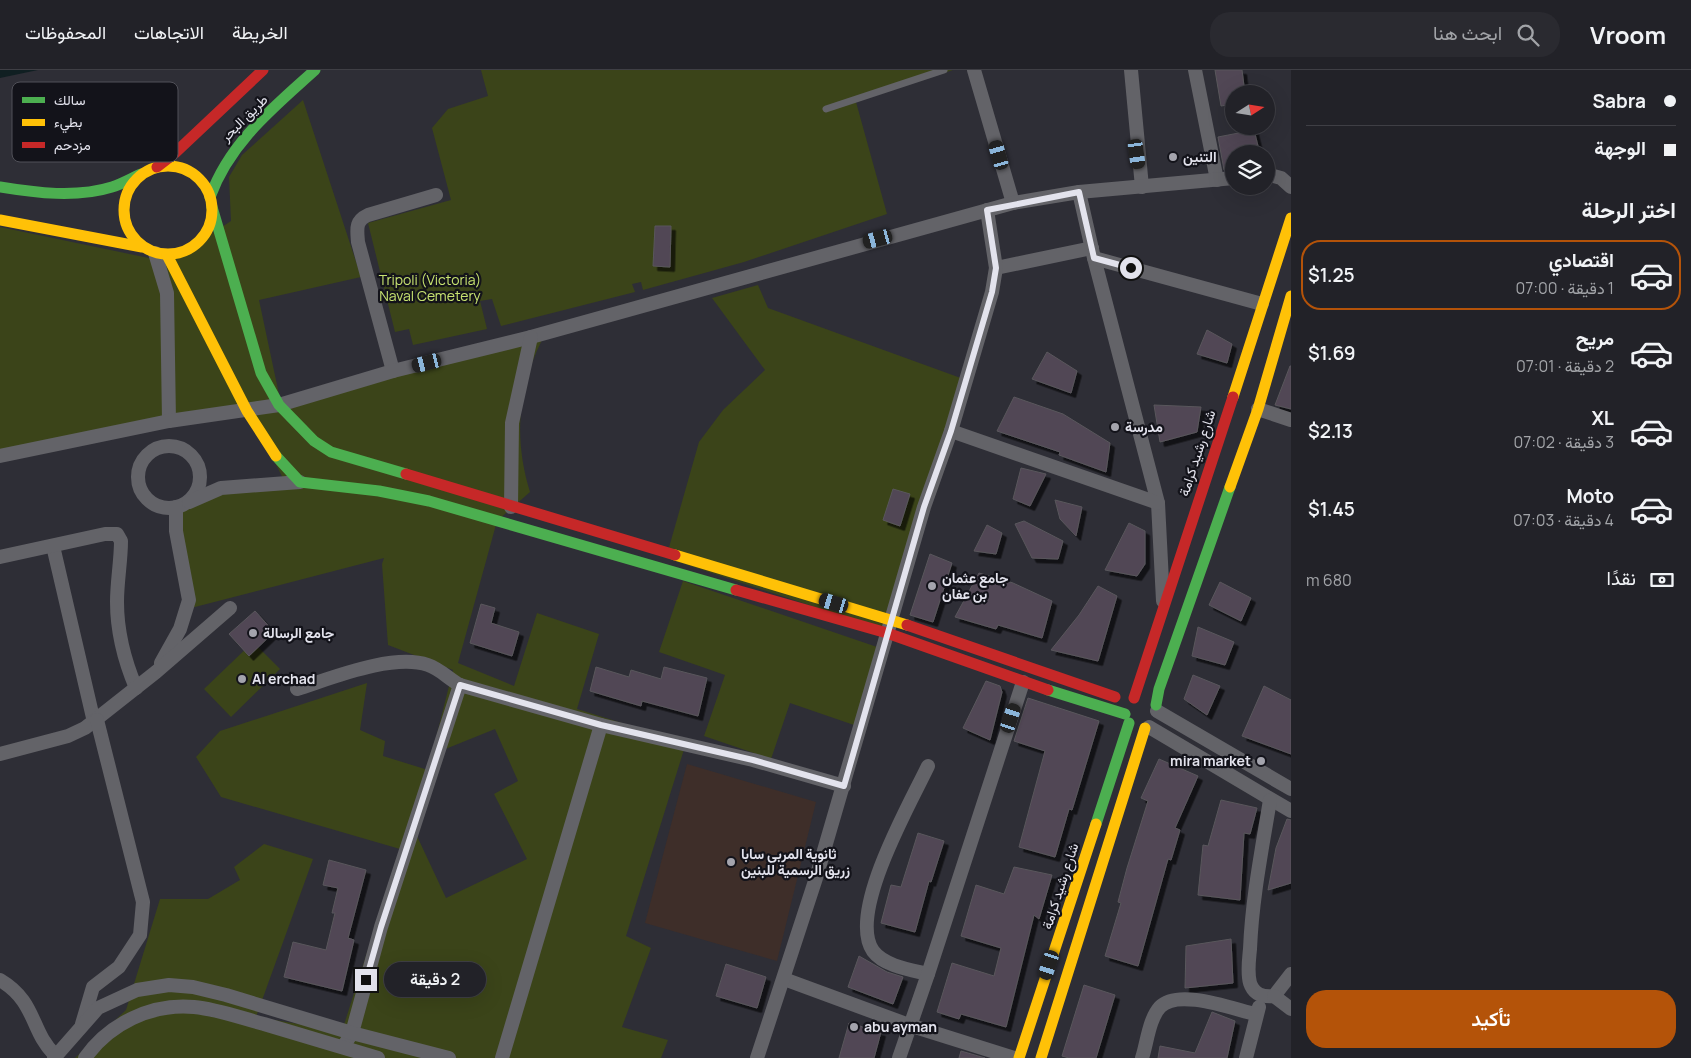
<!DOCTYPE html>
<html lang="ar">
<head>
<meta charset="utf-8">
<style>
  body { margin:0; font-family:Manrope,Vazirmatn,sans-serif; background:#2a2a30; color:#f1f3f6; direction:rtl; height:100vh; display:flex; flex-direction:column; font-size:19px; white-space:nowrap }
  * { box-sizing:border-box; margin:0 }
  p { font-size:16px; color:#a2a4a8 }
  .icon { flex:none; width:28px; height:28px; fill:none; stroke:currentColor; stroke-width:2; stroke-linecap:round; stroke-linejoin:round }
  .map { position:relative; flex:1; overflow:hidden; direction:ltr }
  .side { display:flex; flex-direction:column; background:#222228; width:400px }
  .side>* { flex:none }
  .top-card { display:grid; align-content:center; height:110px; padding:0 15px; background:#222228 }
  .needle { width:32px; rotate:78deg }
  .tools { position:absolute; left:1225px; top:15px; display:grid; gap:10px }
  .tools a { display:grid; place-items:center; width:50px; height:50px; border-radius:50%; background:#222228; box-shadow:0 5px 20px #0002,0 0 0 1px #3f3f45; font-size:25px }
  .end { position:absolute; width:22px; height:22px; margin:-11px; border:6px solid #e3e3ed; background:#111; box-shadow:0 0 0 2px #111 }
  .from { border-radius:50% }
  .bubble { position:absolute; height:35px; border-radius:18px; background:#222228; box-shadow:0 5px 20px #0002,0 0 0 1px #3f3f45; font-size:16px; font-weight:600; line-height:35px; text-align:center; direction:rtl }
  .car { position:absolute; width:15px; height:30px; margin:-15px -8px; border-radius:6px; box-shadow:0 0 4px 1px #0007; background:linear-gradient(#222 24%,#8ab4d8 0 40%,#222 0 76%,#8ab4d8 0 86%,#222 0) }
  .top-card b { display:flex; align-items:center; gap:18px; height:48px; font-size:19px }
  .top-card b+b { border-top:1px solid #3f3f45 }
  .top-card i { width:12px; height:12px; background:#f1f3f6 }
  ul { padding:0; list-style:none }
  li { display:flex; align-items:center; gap:15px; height:70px; margin:0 10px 8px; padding:0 5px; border:2px solid transparent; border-radius:20px }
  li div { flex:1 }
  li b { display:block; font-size:19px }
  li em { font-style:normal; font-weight:600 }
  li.active { border-color:#b45309 }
  li>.icon { width:45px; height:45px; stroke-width:1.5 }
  h2 { padding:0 15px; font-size:22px; line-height:60px }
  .pay { display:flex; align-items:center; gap:12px; height:55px; padding:0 15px; font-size:19px }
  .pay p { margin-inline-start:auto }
  .button { display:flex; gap:10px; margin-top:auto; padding:10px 15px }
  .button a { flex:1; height:58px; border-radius:20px; background:#b45309; color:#fff; font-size:20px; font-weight:600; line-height:58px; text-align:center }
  header { display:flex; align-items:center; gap:30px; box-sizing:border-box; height:70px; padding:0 25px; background:#222228; border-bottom:1px solid #3f3f45 }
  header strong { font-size:24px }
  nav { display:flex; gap:28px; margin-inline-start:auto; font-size:18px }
  .search { width:350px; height:45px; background:#2a2a30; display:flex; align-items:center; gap:12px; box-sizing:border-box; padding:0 18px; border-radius:20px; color:#a2a4a8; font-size:19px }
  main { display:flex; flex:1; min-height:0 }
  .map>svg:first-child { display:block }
</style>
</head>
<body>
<header>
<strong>Vroom</strong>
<div class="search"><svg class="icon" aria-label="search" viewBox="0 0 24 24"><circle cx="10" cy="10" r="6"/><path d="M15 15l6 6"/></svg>ابحث هنا</div>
<nav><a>الخريطة</a><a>الاتجاهات</a><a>المحفوظات</a></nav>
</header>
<main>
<section class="side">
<div class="top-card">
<b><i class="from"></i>Sabra</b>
<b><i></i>الوجهة</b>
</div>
<h2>اختر الرحلة</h2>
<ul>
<li class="active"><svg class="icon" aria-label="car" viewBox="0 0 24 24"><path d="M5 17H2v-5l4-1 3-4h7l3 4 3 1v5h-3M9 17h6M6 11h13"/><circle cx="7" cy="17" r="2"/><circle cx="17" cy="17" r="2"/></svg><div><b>اقتصادي</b><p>1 دقيقة · 07:00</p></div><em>$1.25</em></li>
<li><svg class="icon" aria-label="car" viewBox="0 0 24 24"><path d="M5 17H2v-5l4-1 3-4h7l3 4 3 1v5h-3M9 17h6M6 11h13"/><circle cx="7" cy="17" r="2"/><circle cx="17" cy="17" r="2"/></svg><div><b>مريح</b><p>2 دقيقة · 07:01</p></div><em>$1.69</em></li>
<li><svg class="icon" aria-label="car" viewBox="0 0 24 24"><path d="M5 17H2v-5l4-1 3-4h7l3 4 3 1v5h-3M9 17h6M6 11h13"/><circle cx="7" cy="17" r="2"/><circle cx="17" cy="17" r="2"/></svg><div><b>XL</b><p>3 دقيقة · 07:02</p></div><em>$2.13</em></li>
<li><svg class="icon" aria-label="car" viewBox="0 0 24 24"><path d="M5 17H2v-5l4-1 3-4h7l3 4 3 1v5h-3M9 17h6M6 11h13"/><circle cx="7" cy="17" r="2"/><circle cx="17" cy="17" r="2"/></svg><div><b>Moto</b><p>4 دقيقة · 07:03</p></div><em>$1.45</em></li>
</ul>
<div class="pay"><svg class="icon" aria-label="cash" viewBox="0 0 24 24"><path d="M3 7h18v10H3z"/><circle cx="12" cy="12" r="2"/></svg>نقدًا<p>680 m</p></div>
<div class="button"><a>تأكيد</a></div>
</section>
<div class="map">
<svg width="1291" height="988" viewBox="0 0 1291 988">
  <defs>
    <filter id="shadow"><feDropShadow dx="4.5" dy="4.5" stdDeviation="0" flood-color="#0009"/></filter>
  </defs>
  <rect width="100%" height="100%" fill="#2e2e36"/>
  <!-- education -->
  <path fill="#3e2e29" d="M687,694L816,732L777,891L645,853Z"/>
  <!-- green -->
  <g fill="#3b4419" fill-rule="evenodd">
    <path d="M481,0H953L856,32L887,144L744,192L643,220L641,212L632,214L635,222L501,256L492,229L480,231L487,259L413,275L409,259L395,262L368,153L451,130L432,58L448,39L488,26Z"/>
    <path d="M303,30L361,207L259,230L280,329L542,270C517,319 514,370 530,422L497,451L458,593L514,616L537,543L599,564L577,639L686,673L626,866L651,878L622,957L668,970L661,988H75L126,940L160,829H208L240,810L234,797L264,774L313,789L256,947L342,961L400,779L221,727L196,687L220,661L367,613L360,660L385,671L383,686L428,700L453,600L388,575L382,494L384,488L191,538L173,446C213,425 240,418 284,410L244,334L0,380V157L168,192L231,151L229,107L242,85ZM495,659L518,711L494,724L527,789L446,828L416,764L443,680Z"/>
    <path d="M758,215L768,238L969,311L891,562L666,488L699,372L723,340L765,300L712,228Z"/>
    <path d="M683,511L880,578L854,655L790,633L771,689L704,666L725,605L659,582Z"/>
    <path d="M253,572L280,599L231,647L204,619Z"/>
  </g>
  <!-- water -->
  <path fill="#101f22" d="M0,0H38L0,8Z"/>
  <!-- building -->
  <g fill="#514654" stroke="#59575c" filter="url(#shadow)">
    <path d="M1215,0H1242L1245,24H1234V34L1221,36Z"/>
    <path d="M1254,60L1260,84H1234V99L1224,100L1218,67Z"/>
    <path d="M655,156H671L670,197L653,196Z"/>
    <path d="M1207,260L1232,274L1227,293L1197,284Z"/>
    <path d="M1047,282L1077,301L1071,323L1032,309Z"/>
    <path d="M1290,296H1291V339L1275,335Z"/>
    <path d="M1014,327L1063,344L1110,373L1106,402L1059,385L1060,382L997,361Z"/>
    <path d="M1154,335L1201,337L1197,362L1160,372Z"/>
    <path d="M1021,398L1046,404L1030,436L1013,429Z"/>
    <path d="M893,419L910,424L900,456L883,450Z"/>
    <path d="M1055,430L1082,437L1076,466L1060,449Z"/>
    <path d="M1024,451L1063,471L1058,489L1032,488L1015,454Z"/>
    <path d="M1129,453L1145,461V494L1137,506L1105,500Z"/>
    <path d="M987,455L1002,463L996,484L974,481Z"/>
    <path d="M930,484L952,493L933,552L910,545Z"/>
    <path d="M979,503L1013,513L1052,531L1042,568L998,555L996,559L955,547Z"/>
    <path d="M1220,512L1251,528L1241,551L1209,535Z"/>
    <path d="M1098,516L1117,526L1098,591L1051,580L1079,545Z"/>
    <path d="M481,534L495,538L491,553L519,562L512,586L470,573Z"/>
    <path d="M255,541L274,562L249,586L229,564Z"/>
    <path d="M1198,557L1234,572L1225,595L1192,586Z"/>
    <path d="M596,597L629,607L631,600L661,609L664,597L707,608L698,646L642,631L641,636L590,621Z"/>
    <path d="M1193,605L1220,616L1207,645L1184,629Z"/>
    <path d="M986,611L1000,616L1002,622L990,670L963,658Z"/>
    <path d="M1264,616L1291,630V684L1242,666Z"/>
    <path d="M1028,628L1099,651L1072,740L1069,739L1055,787L1019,777L1045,681L1014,671Z"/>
    <path d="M1159,689L1198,706L1175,758L1180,760L1171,790L1168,789L1138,896L1105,886L1121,833L1118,832L1127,798L1148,731L1141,728Z"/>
    <path d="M1221,730L1257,738L1250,764L1244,763L1240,830L1198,825L1203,775L1208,776Z"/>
    <path d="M1287,749L1291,750V813L1268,820L1276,778Z"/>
    <path d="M918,763L944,771L931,812L929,811L915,862L881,853L891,815L901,817Z"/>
    <path d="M329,790L366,800L348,868L354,870L342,921L284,907L293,872L326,880L335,843H332L338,818L323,815Z"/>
    <path d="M1014,797L1052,805L1039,849L1034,845L1006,957L961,944L959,949L937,942L952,893L994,906L1001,878L961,866L976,815L1004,824Z"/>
    <path d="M1231,869L1233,913L1185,918L1186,876Z"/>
    <path d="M859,886L887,902L903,907L893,934L848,917Z"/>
    <path d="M726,894L766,907L757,938L716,926Z"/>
    <path d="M1084,915L1115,925L1096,988H1069L1062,986Z"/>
    <path d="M1212,942L1235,951L1227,988H1158L1160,976L1195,983Z"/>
    <path d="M849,953L881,962L874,988H839Z"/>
    <path d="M961,981L985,988H959Z"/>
  </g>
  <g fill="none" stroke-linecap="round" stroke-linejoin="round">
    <!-- lane -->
    <path stroke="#636368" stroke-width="7" d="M826,39L944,0"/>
    <!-- street -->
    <g stroke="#636368" stroke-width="14">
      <path d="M974,0L1013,133"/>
      <path d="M1131,0L1142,117"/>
      <path d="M1195,0L1217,110"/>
      <path d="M1266,104L1281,108L1291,117"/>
      <path d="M1079,122L1094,188L1158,433L1163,531"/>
      <path d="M155,183L167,223L169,351"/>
      <path d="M1094,188L1262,234"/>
      <path d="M996,198L1092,178"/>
      <path d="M393,301L358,172C357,159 355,151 368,145L436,125"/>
      <path d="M1258,339L1291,350"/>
      <path d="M951,361L1158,433"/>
      <circle cx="169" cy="407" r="31"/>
      <path d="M0,386L169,351L279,335L393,301L531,267L1013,133L1079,122L1234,108"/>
      <path d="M189,432L221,418L300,412"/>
      <path d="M511,437L512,353L531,267"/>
      <path d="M53,476L94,652"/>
      <path d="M0,487L105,464H117L121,471C121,491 117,511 117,532C117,561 125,592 136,618"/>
      <path d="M161,593L180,559L189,530L176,461V437"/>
      <path d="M297,619C332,608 393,583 428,595C440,599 449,609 460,615L601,655L753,690L844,716"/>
      <path d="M1157,641L1291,719"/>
      <path d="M1149,657L1291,741"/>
      <path d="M0,684L68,666L85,658L156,602L230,538"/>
      <path d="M928,696C910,734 847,843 873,881C884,896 911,900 928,904"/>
      <path d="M1270,730C1262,779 1252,829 1250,879C1249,890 1247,902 1250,913C1254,925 1263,927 1274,926L1291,904"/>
      <path d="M784,909L909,955L1014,988"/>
      <path d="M0,910C37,932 30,961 55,985"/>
      <path d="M1274,926L1291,939"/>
      <path d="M82,954L93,917L119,897L140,865L143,832L97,650"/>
      <path d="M343,977L352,963L381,857L460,615"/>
      <path d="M54,988L98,938L137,920L169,915L193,917L226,925L352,963L449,988"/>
      <path d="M85,988C109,954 151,933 194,937C217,939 241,948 264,954C302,965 340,977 378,988"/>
      <path d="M502,988L601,655"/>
      <path d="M757,988L816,808L924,437L951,361L992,222L996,198L987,140"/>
      <path d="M899,988L928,904L1023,612"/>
      <path d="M1142,988C1147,973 1149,949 1160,937C1178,918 1233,939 1255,944"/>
      <path d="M1246,988L1259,937"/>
    </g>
    <!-- fast -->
    <g stroke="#4caf50" stroke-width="11">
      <path d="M0,117C36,123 77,128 112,117C122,114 132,108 141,104"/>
      <path d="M210,127C230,72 273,38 315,0"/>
      <path d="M212,137L261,303L279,335L314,371L331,382L406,404"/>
      <path d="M276,386L300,412L379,421L429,431L736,520"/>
      <path d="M1048,620L1125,644"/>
      <path d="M1156,635L1159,619L1230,417"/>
      <path d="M1096,754L1129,653"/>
    </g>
    <!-- slow -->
    <g stroke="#ffc107" stroke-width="11">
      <circle cx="168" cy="140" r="44"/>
      <path d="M0,150L142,177"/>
      <path d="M167,185L247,341L276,386"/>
      <path d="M1233,327L1291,148"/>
      <path d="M1230,417L1258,339L1291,226"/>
      <path d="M675,485L907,555"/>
      <path d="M1019,988L1096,754"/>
      <path d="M1041,988L1145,658"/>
    </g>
    <!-- jam -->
    <g stroke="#c62828" stroke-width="11">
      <path d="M157,97L175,83L263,0"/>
      <path d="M406,404L675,485"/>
      <path d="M736,520L887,563L1048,620"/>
      <path d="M907,555L1115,627"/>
      <path d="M1134,628L1233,327"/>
    </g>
  </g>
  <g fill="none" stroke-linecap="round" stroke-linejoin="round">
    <!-- route -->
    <path stroke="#e3e3ed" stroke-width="6" d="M366,910L381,857L460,615L601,655L753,690L844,716L924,437L951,361L992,222L996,198L987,140L1079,122L1094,188L1131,198"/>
  </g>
  <!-- markers -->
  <g fill="#a4a4ad" stroke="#13131a" stroke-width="2">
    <circle cx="1173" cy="87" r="5"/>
    <circle cx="1115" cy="357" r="5"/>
    <circle cx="932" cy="516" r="5"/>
    <circle cx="253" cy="563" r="5"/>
    <circle cx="242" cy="609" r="5"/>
    <circle cx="1261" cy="691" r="5"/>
    <circle cx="731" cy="792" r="5"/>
    <circle cx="854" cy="957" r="5"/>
  </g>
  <g text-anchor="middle" stroke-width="4.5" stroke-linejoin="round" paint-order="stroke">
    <!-- street labels -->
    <g font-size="14" fill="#e3e3ed" stroke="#13131a">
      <text transform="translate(244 48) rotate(-45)" y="5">طريق البحر</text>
      <text transform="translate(1197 383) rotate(-72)" y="5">شارع رشيد كرامة</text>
      <text transform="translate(1060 816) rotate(-72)" y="5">شارع رشيد كرامة</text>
    </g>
    <!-- poi labels -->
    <g font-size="14" font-weight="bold" fill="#e3e3ed" stroke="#13131a" text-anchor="start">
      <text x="1183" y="92">التنين</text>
      <text x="1125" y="362">مدرسة</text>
      <text x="942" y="513">جامع عثمان<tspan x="942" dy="16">بن عفان</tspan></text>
      <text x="263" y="568">جامع الرسالة</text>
      <text x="252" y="614">Al erchad</text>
      <text x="1251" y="696" text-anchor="end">mira market</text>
      <text x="741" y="789">ثانوية المربي سابا<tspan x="741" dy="16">زريق الرسمية للبنين</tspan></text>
      <text x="864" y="962">abu ayman</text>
    </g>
    <!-- park labels -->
    <g font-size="14" fill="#c8e370" stroke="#13131a">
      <text x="430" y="215">Tripoli (Victoria)<tspan x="430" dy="16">Naval Cemetery</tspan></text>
    </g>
  </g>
  <!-- legend -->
  <rect x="12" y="12" width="166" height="80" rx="8" fill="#13131a" stroke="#515159" stroke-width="1"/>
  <rect x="22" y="27" width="23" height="6" fill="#4caf50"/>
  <rect x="22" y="49" width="23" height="7" fill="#ffc107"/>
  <rect x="22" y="72" width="23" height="6" fill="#c62828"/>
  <g font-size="14" fill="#e3e3ed">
    <text x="54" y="35">سالك</text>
    <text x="54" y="57">بطيء</text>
    <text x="54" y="80">مزدحم</text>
  </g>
</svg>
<div class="tools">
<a><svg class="needle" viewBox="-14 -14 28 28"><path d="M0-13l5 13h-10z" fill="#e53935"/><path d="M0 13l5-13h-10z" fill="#a2a4a8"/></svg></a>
<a><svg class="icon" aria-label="layers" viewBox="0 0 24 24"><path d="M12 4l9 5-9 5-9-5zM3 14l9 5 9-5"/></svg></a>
</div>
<i class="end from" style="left:1131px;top:198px"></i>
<i class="end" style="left:366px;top:910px"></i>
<div class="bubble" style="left:384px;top:892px;width:102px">2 دقيقة</div>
<i class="car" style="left:1137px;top:84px;rotate:172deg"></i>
<i class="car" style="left:999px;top:85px;rotate:344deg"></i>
<i class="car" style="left:878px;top:169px;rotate:255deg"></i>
<i class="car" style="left:427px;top:293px;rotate:256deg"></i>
<i class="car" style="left:834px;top:533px;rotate:287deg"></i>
<i class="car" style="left:1011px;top:648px;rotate:18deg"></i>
<i class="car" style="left:1049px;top:895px;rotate:198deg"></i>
</div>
</main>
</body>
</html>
